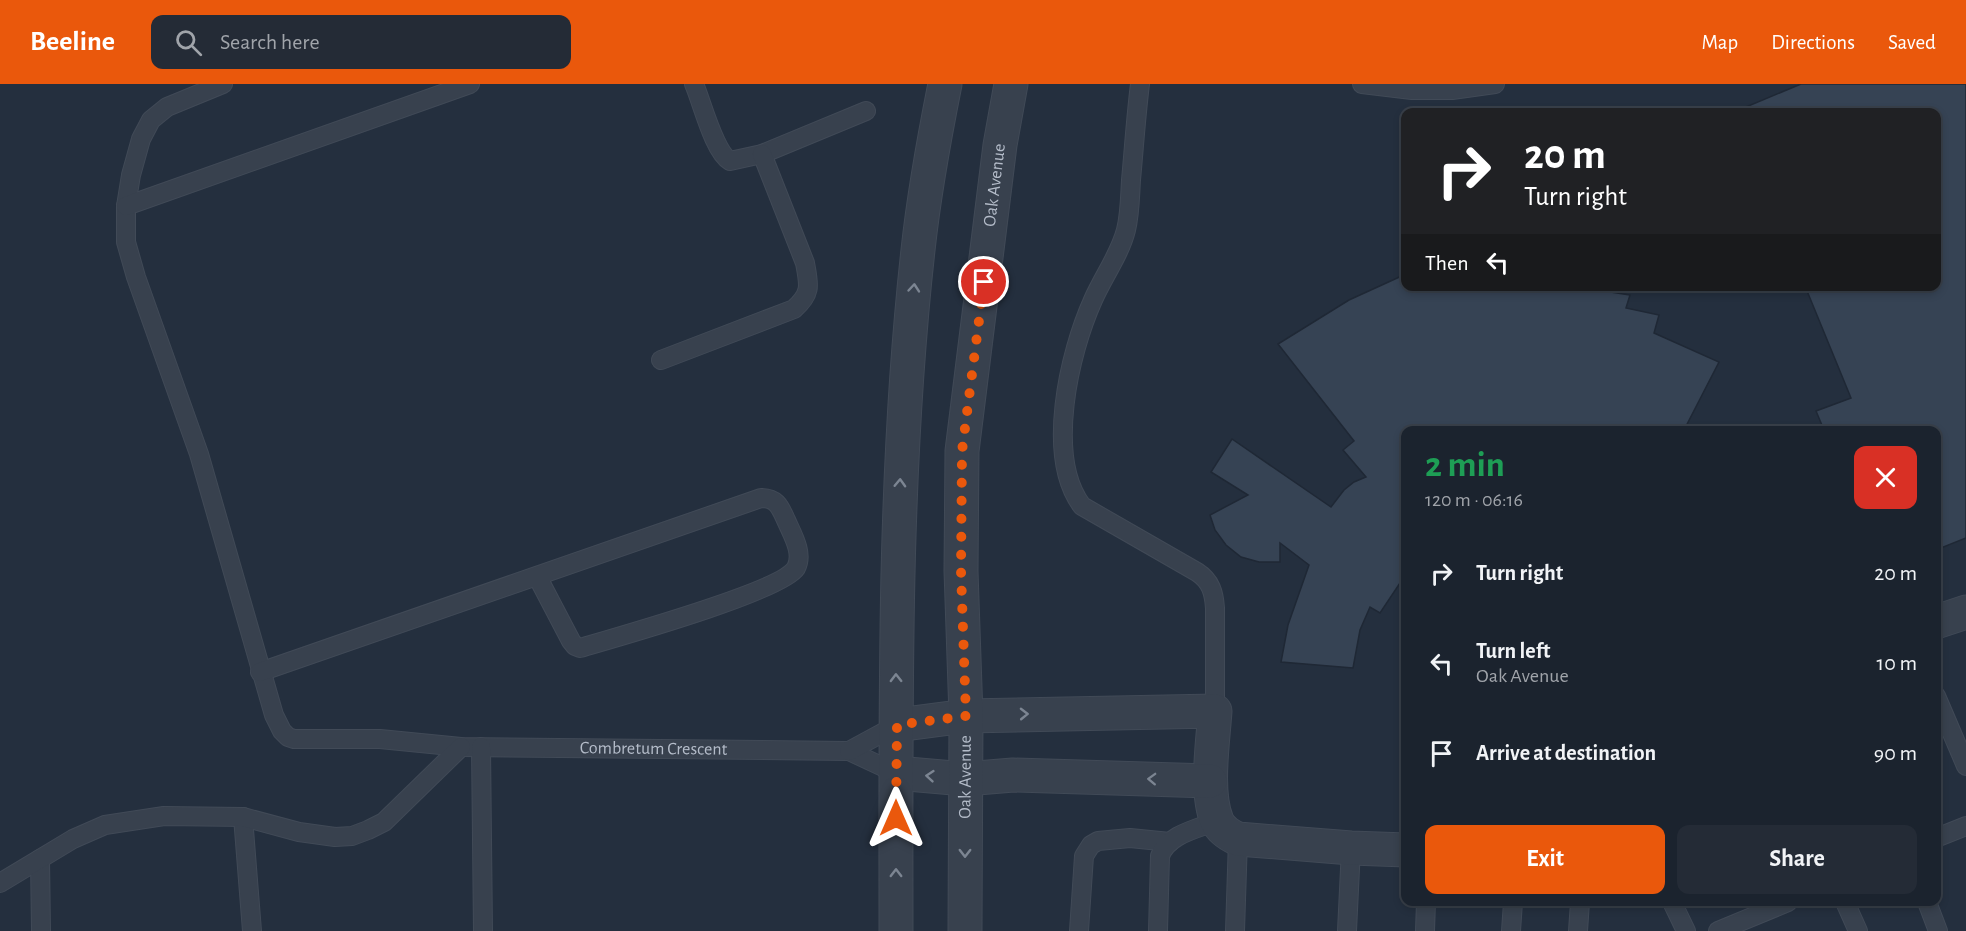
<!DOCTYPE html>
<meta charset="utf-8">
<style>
body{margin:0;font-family:"Alegreya Sans",sans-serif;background:#242b36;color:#f1f3f6;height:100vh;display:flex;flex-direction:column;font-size:22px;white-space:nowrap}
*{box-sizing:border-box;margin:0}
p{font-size:20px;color:#a0a4aa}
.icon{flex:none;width:33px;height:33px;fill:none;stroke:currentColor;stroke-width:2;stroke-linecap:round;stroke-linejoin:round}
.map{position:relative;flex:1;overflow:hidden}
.panel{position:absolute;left:1401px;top:342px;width:540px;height:480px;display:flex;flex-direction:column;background:#1b232e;border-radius:12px;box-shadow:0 3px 9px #0003,0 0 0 2px #39404a}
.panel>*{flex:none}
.top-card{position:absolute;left:1401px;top:24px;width:540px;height:183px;border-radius:12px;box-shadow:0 3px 9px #0003,0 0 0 2px #39404a;background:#202124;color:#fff;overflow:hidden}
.pin{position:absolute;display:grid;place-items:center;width:51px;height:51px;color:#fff;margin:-26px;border:3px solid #fff;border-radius:50%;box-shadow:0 2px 6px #0007}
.me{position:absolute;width:66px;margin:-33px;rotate:0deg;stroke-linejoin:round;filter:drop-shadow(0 0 4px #0008)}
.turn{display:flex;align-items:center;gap:21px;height:126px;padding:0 24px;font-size:27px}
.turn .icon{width:78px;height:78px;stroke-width:2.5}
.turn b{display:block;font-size:42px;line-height:51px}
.then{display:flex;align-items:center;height:57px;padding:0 24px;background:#0003;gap:12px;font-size:22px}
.round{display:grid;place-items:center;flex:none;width:63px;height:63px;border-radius:12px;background:#242b36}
.headline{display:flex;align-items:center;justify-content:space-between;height:102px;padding:0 24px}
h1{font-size:36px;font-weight:600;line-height:45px;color:#1e9e55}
.button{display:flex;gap:12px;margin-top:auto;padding:12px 24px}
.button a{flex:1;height:69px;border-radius:12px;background:#ea580c;color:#fff;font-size:24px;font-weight:600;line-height:69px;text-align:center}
.button a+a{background:#242b36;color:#f1f3f6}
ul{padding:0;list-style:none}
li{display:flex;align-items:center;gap:18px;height:90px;padding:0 24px}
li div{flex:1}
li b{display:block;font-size:22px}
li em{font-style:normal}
header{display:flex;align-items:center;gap:36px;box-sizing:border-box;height:84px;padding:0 30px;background:#ea580c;color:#fff}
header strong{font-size:28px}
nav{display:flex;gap:33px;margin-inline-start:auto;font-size:21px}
.search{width:420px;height:54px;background:#242b36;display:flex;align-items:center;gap:15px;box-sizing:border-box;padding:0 21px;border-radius:12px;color:#a0a4aa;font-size:22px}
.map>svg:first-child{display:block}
.building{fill:#364354;stroke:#1f2835;stroke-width:1.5}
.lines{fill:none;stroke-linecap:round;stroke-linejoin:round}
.service-casing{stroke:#414a57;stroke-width:20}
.minor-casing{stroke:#414a57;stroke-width:35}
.tertiary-casing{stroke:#414a57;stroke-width:35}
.service{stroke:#38414e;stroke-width:18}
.minor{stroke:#38414e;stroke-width:33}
.tertiary{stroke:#38414e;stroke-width:33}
.oneway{stroke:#7c8592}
.route{stroke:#ea580c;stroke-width:10;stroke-dasharray:0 18}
.labels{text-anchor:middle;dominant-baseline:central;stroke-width:6;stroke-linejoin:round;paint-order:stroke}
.street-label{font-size:18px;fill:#b4bcc9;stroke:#1d2633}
</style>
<header>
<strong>Beeline</strong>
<div class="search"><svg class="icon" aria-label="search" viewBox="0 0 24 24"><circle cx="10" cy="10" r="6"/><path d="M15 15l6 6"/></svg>Search here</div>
<nav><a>Map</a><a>Directions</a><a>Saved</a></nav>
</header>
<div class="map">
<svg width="1966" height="847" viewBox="0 0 1966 847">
<rect width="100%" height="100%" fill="#242f3e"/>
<g class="building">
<path d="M1801 0H1966V454L1936 466V346H1824L1816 327 1851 314 1805 202H1936V28H1734Z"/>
<path d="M1406 190V202H1544V206L1604 207 1630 211 1626 224 1659 231 1654 249 1719 278 1684 346H1406V490L1380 529 1370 523 1360 546 1353 584 1281 578 1288 541 1309 481 1280 459V478H1259L1241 473 1226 461 1215 446 1210 431 1248 411 1211 388 1232 355 1331 423 1344 406 1354 398 1366 393 1343 366 1354 357 1278 260 1349 216Z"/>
</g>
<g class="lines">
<g class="service-casing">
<g id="service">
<path id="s1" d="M223 0 167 23 151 36 141 55 131 91 126 122V158L136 193 199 370 274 631 282 647 288 653 294 655H380L461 663 849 667 896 689"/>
<path d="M694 0C702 18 714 68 730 77L762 70 866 27"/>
<path d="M1140 0C1136 32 1134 64 1131 96 1130 112 1130 130 1126 146 1120 170 1103 193 1093 216 1069 269 1045 373 1082 422L1197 488C1211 497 1214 509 1215 524V627"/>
<path d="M1362 0 1412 6H1452L1495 0"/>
<path d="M126 122 470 0"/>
<path d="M661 276 794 225C812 209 809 201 805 179L762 70"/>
<path d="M260 588 761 414C777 414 780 423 786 436 792 450 804 469 796 484 782 507 614 554 580 564L575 562 571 557 537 492"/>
<path d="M1936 612 1966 682"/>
<path d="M481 663 483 847"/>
<path d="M849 667 897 641"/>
<path d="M243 733 252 847"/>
<path d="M1936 754 1966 742"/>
<path d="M40 775 41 847"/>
<path d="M0 799 73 755 105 741 164 732 243 733 299 748 335 753 352 752 368 746 384 738 461 663"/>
<path d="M1672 818 1686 847"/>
<path d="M1845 818 1858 847"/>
<path d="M1927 818 1938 847"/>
<path d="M1079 847 1084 772 1091 761 1098 757 1130 754 1170 758"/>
<path d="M1158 847 1160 772C1168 750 1197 745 1217 737"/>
<path d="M1235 847 1238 755"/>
<path d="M1347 847 1351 764"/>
<path d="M1425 847 1426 818"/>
<path d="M1511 847 1513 818"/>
<path d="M1578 847 1580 818"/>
<path d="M1718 847 1788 818"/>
</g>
</g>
<g class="minor-casing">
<g id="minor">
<path d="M1936 538 1966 528"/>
<path d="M897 641 966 632 1215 627C1213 658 1205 708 1217 737 1221 746 1229 751 1238 755L1351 764 1406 766"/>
<path d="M896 689 965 695 1013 691 1210 697"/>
</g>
</g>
<g class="tertiary-casing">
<g id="tertiary">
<path d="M896 847C896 620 893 392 918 166 924 110 934 55 945 0"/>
<path id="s2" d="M965 847 966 632 961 487 962 367 1000 61 1011 0"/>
</g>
</g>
<use href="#service" class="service"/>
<use href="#minor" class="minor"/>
<use href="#tertiary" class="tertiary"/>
</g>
<defs><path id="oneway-chevron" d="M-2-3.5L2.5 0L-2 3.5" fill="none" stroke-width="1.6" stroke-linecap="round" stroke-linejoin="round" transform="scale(1.5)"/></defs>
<g class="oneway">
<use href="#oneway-chevron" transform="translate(914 204) rotate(-85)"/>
<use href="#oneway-chevron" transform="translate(900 399) rotate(-88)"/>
<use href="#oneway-chevron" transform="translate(896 594) rotate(-91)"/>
<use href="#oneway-chevron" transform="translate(1024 630) rotate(-1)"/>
<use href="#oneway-chevron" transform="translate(930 692) rotate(-175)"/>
<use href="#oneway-chevron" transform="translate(1152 695) rotate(-178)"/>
<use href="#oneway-chevron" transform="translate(965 769) rotate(90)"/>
<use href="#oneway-chevron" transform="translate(896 789) rotate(-90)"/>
</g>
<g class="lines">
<path class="route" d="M896 734 897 641 966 632 961 487 962 367 984 198"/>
</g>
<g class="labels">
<g class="street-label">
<text stroke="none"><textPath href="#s2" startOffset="748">Oak Avenue</textPath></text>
<text stroke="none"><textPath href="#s1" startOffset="1096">Combretum Crescent</textPath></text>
<text stroke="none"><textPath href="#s2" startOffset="154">Oak Avenue</textPath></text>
</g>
</g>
</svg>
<div class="pin" style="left:984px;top:198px;background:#d93025"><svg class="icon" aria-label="arrive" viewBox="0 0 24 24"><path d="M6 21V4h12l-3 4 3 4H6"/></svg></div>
<svg class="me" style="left:896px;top:734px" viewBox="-20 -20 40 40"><path d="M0-17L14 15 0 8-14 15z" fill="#ea580c" stroke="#fff" stroke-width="4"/></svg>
<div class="top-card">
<div class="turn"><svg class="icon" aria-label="right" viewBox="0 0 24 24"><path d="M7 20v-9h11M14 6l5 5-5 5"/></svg><div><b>20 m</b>Turn right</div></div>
<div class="then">Then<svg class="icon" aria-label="left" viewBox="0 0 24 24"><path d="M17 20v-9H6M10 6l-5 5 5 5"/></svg></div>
</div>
<section class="panel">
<div class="headline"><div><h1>2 min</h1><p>120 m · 06:16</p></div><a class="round" style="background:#d93025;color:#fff"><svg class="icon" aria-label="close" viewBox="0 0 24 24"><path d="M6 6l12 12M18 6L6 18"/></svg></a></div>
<ul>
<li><svg class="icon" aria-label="right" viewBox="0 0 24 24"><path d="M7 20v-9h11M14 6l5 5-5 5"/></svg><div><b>Turn right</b></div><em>20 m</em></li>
<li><svg class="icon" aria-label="left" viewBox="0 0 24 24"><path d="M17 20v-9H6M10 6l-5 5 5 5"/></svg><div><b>Turn left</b><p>Oak Avenue</p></div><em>10 m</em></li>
<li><svg class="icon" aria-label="arrive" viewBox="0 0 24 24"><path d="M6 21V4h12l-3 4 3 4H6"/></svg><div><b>Arrive at destination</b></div><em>90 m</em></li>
</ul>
<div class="button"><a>Exit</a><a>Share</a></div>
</section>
</div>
